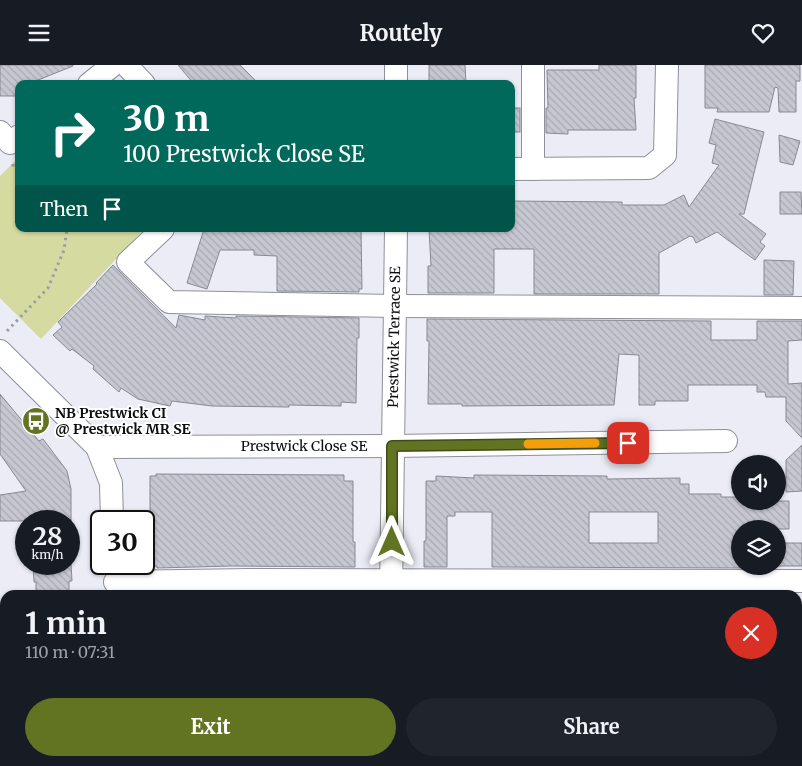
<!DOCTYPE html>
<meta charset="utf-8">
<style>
body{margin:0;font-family:Merriweather,serif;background:#20242c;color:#f1f3f6;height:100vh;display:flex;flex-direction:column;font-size:19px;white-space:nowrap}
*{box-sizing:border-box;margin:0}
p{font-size:16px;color:#9ea1a6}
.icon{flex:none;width:28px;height:28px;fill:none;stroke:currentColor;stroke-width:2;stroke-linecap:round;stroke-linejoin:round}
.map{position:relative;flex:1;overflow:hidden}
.drawer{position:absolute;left:0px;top:525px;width:802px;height:176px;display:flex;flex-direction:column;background:#171b24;border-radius:15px 15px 0 0;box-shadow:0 1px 4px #0004}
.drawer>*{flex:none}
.guide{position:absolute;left:15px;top:15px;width:500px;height:152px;border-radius:10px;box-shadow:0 1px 4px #0004;background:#00695c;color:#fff;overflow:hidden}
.controls{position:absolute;left:731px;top:390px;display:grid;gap:10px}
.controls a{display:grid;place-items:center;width:55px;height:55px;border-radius:50%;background:#171b24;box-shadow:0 1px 4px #0004;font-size:25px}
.speed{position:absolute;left:15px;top:445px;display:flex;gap:10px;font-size:25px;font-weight:700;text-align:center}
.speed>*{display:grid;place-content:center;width:65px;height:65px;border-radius:50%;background:#171b24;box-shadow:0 1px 4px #0004;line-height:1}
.speed small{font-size:12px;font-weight:400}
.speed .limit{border:2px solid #111;border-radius:8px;background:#fff;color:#111}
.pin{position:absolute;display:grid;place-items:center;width:42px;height:42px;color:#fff;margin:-21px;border-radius:10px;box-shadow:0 2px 8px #0006}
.me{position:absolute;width:55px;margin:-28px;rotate:0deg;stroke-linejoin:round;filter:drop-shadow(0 0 4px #0008)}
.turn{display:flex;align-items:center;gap:18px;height:105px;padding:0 25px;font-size:22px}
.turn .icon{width:65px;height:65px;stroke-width:2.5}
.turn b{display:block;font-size:35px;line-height:42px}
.then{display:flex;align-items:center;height:48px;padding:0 25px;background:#0003;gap:10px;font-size:19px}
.round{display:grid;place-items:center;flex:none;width:52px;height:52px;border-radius:26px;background:#20242c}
.headline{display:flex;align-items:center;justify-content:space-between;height:85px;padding:0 25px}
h1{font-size:30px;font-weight:700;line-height:38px}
.action{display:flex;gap:10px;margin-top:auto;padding:10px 25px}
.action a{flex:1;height:58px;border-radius:30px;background:#627422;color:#fff;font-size:20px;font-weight:700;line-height:58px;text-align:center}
.action a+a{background:#20242c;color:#f1f3f6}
header{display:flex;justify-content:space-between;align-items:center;height:65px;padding:0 25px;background:#171b24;font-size:22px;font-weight:700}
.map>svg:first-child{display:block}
.park{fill:#d5daa1}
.building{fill:url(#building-back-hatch);stroke:#888992;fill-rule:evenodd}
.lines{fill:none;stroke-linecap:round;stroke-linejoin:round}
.minor-casing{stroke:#8f9099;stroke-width:24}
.path{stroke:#9c9da5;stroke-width:3;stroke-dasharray:2.5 4;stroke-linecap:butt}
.minor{stroke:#fff;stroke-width:22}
.route-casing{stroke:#404b16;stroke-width:12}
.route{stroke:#627422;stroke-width:9}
.slow{stroke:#f59e0b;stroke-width:9}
.labels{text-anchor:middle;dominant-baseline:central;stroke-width:4;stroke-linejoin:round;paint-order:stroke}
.street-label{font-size:14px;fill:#0c0d10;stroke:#fff}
.poi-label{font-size:14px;font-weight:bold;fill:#0c0d10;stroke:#fff;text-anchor:start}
</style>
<header><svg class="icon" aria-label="menu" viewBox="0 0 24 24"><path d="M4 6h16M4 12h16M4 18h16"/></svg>Routely<svg class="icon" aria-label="heart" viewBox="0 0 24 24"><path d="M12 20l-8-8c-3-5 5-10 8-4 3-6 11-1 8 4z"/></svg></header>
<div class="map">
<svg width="802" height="701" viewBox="0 0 802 701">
<defs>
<pattern id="building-back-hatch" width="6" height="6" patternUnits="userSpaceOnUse" patternTransform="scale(1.25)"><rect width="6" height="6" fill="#c6c7d1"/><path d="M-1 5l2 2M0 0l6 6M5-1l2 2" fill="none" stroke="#a9aab2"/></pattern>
</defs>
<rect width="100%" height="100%" fill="#ebecf6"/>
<path class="park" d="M19 92V164H144L41 274 0 233V111Z"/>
<g class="building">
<path d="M0 0H73V1L28 19H19V31H0Z"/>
<path d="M178 0H240L259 19H194Z"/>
<path d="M429 0H465L466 19H429Z"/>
<path d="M599 0H636V33H634L636 65H568V69L546 68V43H548L547 5H599Z"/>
<path d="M705 0H800V16H796V47H779L778 23 775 22 769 47H717L718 43H705Z"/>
<rect x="511" y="43" width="9" height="24"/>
<path d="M715 54 764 67 744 149H739L766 169 760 177 765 181 755 195 717 167 696 178 693 172 690 171 659 188V229H534V184H494V228H428V201H431L429 164H511V136L622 137V140H664L684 130 689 142 719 100 712 98 716 80 709 78Z"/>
<path d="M779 70 800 76 793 100 780 97Z"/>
<path d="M780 127H801L802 149H780Z"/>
<path d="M204 164H361L362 224H359V227L277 226V191L254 190V185H220L207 224 187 218Z"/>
<path d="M764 195 794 196 793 230H764Z"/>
<path d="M113 200 176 263 179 250 205 255V251L236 253V251L359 253V273H357L356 338 341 337V341L289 340V342L212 341 172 336 170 341 138 334 121 323 119 327 93 304 94 301 72 284 70 286 53 270 62 262 58 257 97 219 96 218Z"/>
<path d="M427 254 711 256V275H757V256H802V275L788 276V319L802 318V373L786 356V332H766L765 327H757V320H688V336H655V340H639V290L619 289 614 340 462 341V339H428L429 276H427Z"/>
<path d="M0 329 39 376 43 374 67 406 71 424V456H0V430L26 426 0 389Z"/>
<path d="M802 380V426L786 427V395Z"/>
<path d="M156 409 344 410V416H353V477H355V502L231 501 157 503V501H150V411H156Z"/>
<path d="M474 410 607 411V414L680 413V419H689V429H721V432H740V436H789V464H740V503L492 502V447H455V451H447V502H424V476H426V416H436V411L474 413ZM589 447H658V478H589Z"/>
<rect x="778" y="478" width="24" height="23"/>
<path d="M33 499H71L72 516H69V530H36V517H34Z"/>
<rect x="492" y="529" width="149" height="1"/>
</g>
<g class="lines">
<g class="minor-casing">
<g id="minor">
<path d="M126 0 144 19"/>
<path d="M396 0V19"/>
<path d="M533 0V104"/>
<path d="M89 19 113 0"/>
<path d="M0 67 10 78 19 71"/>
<path d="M511 104 649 103 665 90 667 0"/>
<path d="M163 164 128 197 169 237 395 241 802 243"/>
<path d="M0 286 97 382 111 418 112 456"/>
<path d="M97 382 392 381 726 376"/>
<path d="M115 517 250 515 802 516"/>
<path d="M391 529 396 164"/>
<path d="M251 696V701"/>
<path d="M112 701V696"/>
<path d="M390 701V696"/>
</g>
</g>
<g class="path">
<path d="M13 99V102L19 104"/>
<path d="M7 266 48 223 64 185 67 164"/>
</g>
<use href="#minor" class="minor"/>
</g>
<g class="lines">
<g class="route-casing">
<path id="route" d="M392 477V381L628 378"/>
</g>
<use href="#route" class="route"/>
<path class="slow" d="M528 379 595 378"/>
</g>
<defs>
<g id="bus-disc" transform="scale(1.4375)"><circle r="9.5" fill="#627422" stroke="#fff"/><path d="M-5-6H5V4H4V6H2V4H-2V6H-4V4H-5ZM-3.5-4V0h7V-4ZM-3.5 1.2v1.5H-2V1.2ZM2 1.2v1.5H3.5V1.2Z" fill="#fff"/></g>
</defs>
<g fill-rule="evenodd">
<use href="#bus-disc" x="36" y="356"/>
</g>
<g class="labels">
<g class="street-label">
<text transform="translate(394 272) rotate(-89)">Prestwick Terrace SE</text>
<text x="304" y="381">Prestwick Close SE</text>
</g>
<g class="poi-label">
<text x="55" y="348">NB Prestwick CI<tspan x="55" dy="16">@ Prestwick MR SE</tspan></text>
</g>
</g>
</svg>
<div class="controls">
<a><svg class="icon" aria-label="sound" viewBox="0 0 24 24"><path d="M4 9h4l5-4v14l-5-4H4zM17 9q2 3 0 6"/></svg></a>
<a><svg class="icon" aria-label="layers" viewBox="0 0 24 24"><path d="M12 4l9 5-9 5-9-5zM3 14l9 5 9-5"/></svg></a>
</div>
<div class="speed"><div>28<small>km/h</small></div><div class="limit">30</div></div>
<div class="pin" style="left:628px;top:378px;background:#d93025"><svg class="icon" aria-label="arrive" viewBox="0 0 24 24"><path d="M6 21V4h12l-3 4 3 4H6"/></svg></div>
<svg class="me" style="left:392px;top:477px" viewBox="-20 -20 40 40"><path d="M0-17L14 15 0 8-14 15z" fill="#627422" stroke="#fff" stroke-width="4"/></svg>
<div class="guide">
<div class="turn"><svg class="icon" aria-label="right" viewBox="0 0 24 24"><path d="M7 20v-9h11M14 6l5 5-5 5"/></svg><div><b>30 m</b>100 Prestwick Close SE</div></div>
<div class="then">Then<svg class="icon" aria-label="arrive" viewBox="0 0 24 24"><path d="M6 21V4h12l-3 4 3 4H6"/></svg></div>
</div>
<section class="drawer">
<div class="headline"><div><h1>1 min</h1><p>110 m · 07:31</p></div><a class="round" style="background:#d93025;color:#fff"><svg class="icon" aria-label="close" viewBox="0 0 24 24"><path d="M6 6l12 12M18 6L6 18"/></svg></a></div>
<div class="action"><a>Exit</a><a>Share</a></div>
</section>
</div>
